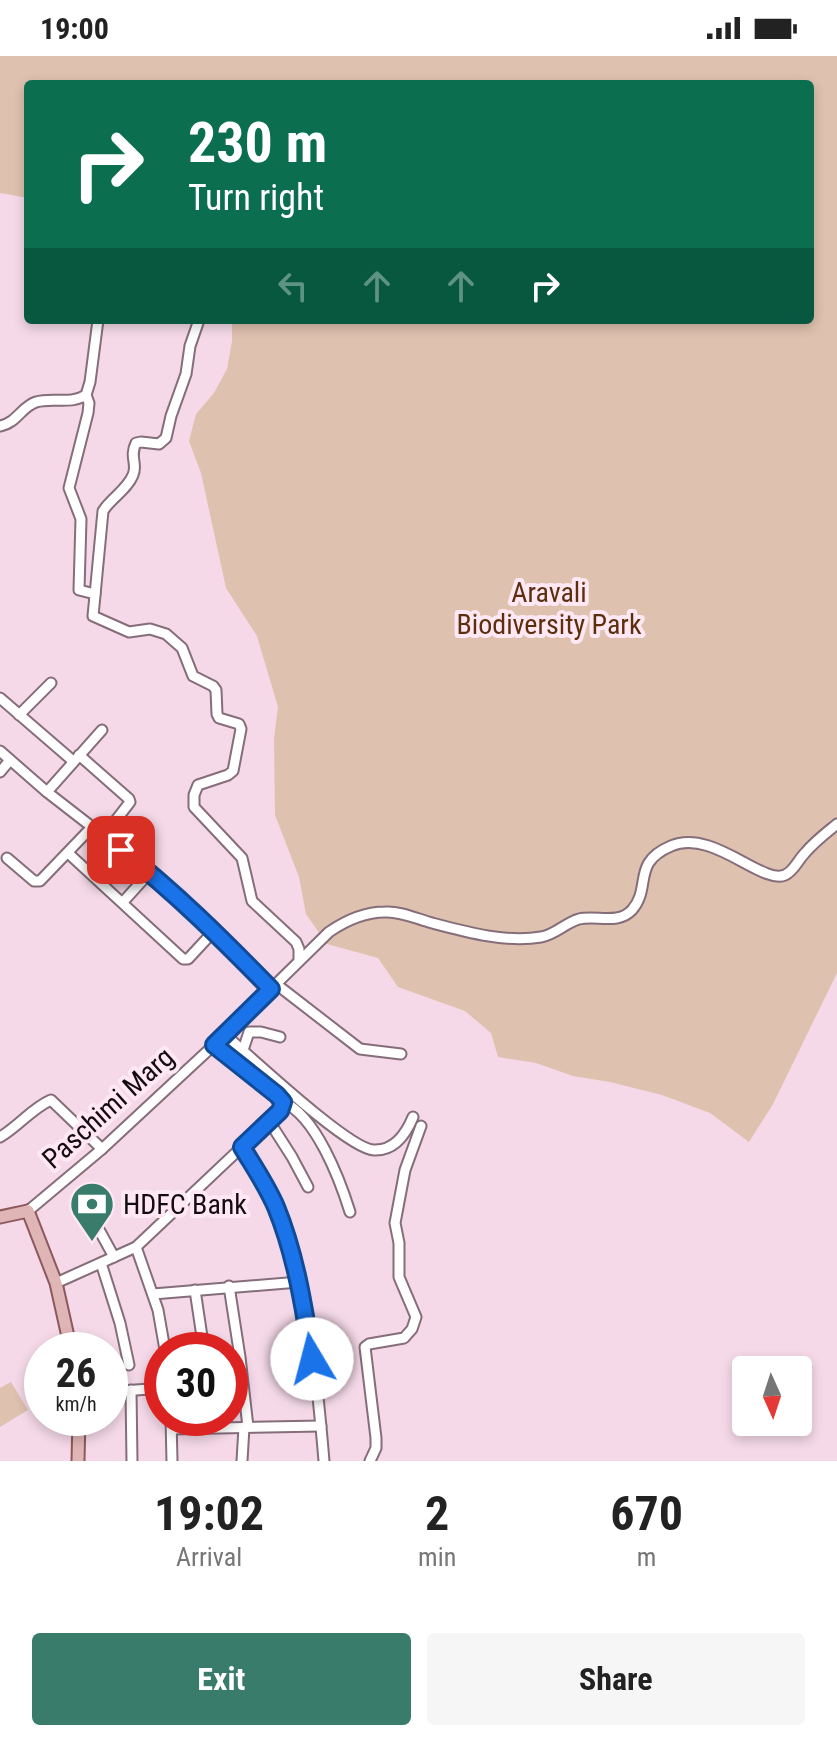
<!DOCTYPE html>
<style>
body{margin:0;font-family:"Roboto Condensed",sans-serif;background:#f6f6f6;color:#222;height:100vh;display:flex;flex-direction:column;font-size:30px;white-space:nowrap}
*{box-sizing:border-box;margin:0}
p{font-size:26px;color:#767676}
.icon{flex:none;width:44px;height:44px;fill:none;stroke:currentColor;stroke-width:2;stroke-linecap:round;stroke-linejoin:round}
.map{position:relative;height:1405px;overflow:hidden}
.drawer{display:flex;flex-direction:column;background:#fff;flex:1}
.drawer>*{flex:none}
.banner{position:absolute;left:24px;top:24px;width:790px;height:244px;border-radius:8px;box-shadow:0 4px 12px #0003;background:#0b6e4f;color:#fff;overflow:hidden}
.needle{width:52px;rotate:177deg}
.tools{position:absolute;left:732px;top:1300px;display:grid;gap:16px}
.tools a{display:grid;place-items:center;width:80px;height:80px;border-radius:8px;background:#fff;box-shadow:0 4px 12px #0003;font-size:40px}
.speed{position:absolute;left:24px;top:1276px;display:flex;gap:16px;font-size:40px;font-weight:700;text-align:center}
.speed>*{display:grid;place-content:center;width:104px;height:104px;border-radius:50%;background:#fff;box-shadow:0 4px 12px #0003;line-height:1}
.speed small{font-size:20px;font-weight:400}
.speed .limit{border:12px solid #d22;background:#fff;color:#111}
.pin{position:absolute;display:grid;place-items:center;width:68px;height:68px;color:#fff;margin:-34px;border-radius:16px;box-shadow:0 4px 12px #0006}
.me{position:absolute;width:88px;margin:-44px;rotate:352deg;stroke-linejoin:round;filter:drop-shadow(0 0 6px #0008)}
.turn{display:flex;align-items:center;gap:28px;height:168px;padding:0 32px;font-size:36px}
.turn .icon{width:104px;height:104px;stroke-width:2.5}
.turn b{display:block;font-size:56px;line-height:68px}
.lanes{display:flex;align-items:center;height:76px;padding:0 32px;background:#0003;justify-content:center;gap:40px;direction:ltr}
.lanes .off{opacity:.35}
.eta{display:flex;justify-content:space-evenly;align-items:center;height:136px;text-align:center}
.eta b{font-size:48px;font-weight:700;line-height:56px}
.primary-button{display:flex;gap:16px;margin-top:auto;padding:16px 32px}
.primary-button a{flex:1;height:92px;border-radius:8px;background:#3a7c6c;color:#fff;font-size:32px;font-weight:700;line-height:92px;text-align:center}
.primary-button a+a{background:#f6f6f6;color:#222}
.status{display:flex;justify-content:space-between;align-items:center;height:56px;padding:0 40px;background:#fff;direction:ltr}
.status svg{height:22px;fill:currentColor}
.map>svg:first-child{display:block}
.green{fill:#dfc1af}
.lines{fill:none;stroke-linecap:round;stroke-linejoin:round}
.minor-casing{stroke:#856d7a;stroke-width:13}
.major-casing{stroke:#8c595c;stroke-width:15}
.minor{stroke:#fff;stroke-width:9}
.major{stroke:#e0b5b5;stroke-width:11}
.route-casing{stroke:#114b97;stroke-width:20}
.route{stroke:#1a73e8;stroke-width:14}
.labels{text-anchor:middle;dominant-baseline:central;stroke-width:8;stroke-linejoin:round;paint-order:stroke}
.park-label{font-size:28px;fill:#5c2e0c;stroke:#ffe8f4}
.street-label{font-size:28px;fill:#150c11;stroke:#ffe8f4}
.poi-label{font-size:28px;fill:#150c11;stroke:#ffe8f4;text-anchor:start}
</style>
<div class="status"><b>19:00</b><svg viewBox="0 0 49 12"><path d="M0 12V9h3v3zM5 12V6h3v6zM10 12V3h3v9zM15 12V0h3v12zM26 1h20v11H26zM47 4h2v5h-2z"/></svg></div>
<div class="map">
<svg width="837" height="1405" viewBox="0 0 837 1405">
<rect width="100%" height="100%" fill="#f5d9e8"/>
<g class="green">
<path d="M0 0H837V917L773 1048 749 1086 710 1057 662 1039 610 1026 573 1020 536 1007 498 1001 491 977 465 955 398 931 378 902 327 888 306 858 299 821 275 759 274 682 278 651 257 580 226 532 201 417 189 385 196 358 214 337 227 313 232 285V264H810V28H28V142L0 137Z"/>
<path d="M11 1326 28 1354 0 1371V1332Z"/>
</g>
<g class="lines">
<g class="minor-casing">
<g id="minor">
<path d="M199 264 190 290 186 318 171 360 166 382 159 388 141 386 136 387C129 401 138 408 133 419 127 434 111 442 103 455L93 560 129 576 150 573 166 578 182 592 193 620 213 630 216 634 217 658 219 662 239 668 241 673 233 715 228 719 198 729 194 739V751L242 802 252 845 296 886 299 893V905"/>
<path d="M86 339 89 347 88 357 69 432 81 463 79 534 95 538"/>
<path d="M0 370C17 367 21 351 36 346 53 341 70 349 86 339L90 326 98 264"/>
<path d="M0 642 73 705"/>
<path d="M19 659 51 627"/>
<path d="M0 695 47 736 150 816 214 875 271 933"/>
<path d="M79 699 129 743 130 746 103 781"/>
<path d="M0 716 10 704"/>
<path d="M47 736 102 674"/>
<path d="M68 797 183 903H188L214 875"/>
<path d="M7 802 34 825H40L91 772"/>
<path d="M123 846 150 816"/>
<path d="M276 928 360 993 401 998"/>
<path d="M224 978C249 999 349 1094 374 1094 395 1095 406 1078 413 1061"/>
<path d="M243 994 249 976H261L280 981"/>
<path d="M283 1046C316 1060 340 1124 350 1156"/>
<path d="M269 1065 292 1101 308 1131"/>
<path d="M0 1081C18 1071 32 1052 51 1044L102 1093"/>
<path d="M242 1091C254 1111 267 1130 276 1151 308 1229 317 1321 324 1405"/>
<path d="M28 1155 102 1093 214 989 329 876C345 865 365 856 385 856 401 855 417 863 432 867 466 876 506 887 541 881 555 879 565 867 579 863 597 859 618 869 632 854 652 831 631 807 671 790 712 772 762 829 785 819 794 815 798 804 805 797 814 786 826 777 837 768"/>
<path d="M97 1170 114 1201"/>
<path d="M136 1191 158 1254 165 1294"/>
<path d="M101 1207 120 1267 129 1309"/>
<path d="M56 1227 136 1191 280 1055 283 1046 281 1042 214 989"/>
<path d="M229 1230 240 1301 248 1371"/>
<path d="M195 1234 204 1294"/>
<path d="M153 1238 299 1226"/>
<path d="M131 1334 132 1405"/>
<path d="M110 1336 162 1332"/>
<path d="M171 1362 172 1405"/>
<path d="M172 1373 321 1370"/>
<path d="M242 1405 244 1371"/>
<path d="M370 1405 376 1392V1382L365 1291 369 1288 404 1282 412 1273 416 1261 399 1221V1187L395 1167 405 1114 421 1070"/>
</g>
</g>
<g class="major-casing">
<g id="major">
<path d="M28 1155 56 1227 71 1294"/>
<path d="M0 1161 28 1155"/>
<path d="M78 1405 79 1362"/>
</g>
</g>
<use href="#minor" class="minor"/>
<use href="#major" class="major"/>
</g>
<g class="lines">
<g class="route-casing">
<path id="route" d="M121 794C175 836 223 884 271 933L214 989 277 1039 283 1046 280 1055 242 1091C254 1111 267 1130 276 1151 296 1200 304 1252 312 1303"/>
</g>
<use href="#route" class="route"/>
</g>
<defs>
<g id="bank-pin" transform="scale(2.3)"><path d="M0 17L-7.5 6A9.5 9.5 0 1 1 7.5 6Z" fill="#3a7c6c" stroke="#ffe8f4"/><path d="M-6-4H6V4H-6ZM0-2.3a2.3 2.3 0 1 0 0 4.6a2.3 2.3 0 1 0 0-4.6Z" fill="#fff"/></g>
</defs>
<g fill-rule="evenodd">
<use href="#bank-pin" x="92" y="1148"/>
</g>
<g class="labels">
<g class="park-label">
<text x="549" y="536">Aravali<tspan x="549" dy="32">Biodiversity Park</tspan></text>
</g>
<g class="street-label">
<text transform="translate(108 1052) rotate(-42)">Paschimi Marg</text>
</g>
<g class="poi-label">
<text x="123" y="1148">HDFC Bank</text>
</g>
</g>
</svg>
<div class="tools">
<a><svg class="needle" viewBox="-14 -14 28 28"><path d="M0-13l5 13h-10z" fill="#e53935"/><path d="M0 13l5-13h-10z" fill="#767676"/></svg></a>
</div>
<div class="speed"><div>26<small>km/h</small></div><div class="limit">30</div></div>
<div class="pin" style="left:121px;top:794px;background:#d93025"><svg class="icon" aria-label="arrive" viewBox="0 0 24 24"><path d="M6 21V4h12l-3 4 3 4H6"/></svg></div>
<svg class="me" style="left:312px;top:1303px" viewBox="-20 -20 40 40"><circle r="19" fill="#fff"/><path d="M0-13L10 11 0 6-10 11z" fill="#1a73e8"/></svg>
<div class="banner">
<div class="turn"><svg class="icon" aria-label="right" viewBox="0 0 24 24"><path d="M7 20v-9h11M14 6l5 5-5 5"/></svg><div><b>230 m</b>Turn right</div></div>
<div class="lanes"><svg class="icon off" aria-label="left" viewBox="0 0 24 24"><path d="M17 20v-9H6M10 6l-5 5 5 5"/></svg><svg class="icon off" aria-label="ahead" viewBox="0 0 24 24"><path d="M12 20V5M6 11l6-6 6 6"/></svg><svg class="icon off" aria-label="ahead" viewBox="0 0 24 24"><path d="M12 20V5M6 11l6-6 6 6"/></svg><svg class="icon" aria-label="right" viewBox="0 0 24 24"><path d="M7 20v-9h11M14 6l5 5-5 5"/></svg></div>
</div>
</div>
<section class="drawer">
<div class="eta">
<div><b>19:02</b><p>Arrival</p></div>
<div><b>2</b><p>min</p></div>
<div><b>670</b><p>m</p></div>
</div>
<div class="primary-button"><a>Exit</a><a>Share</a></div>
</section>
